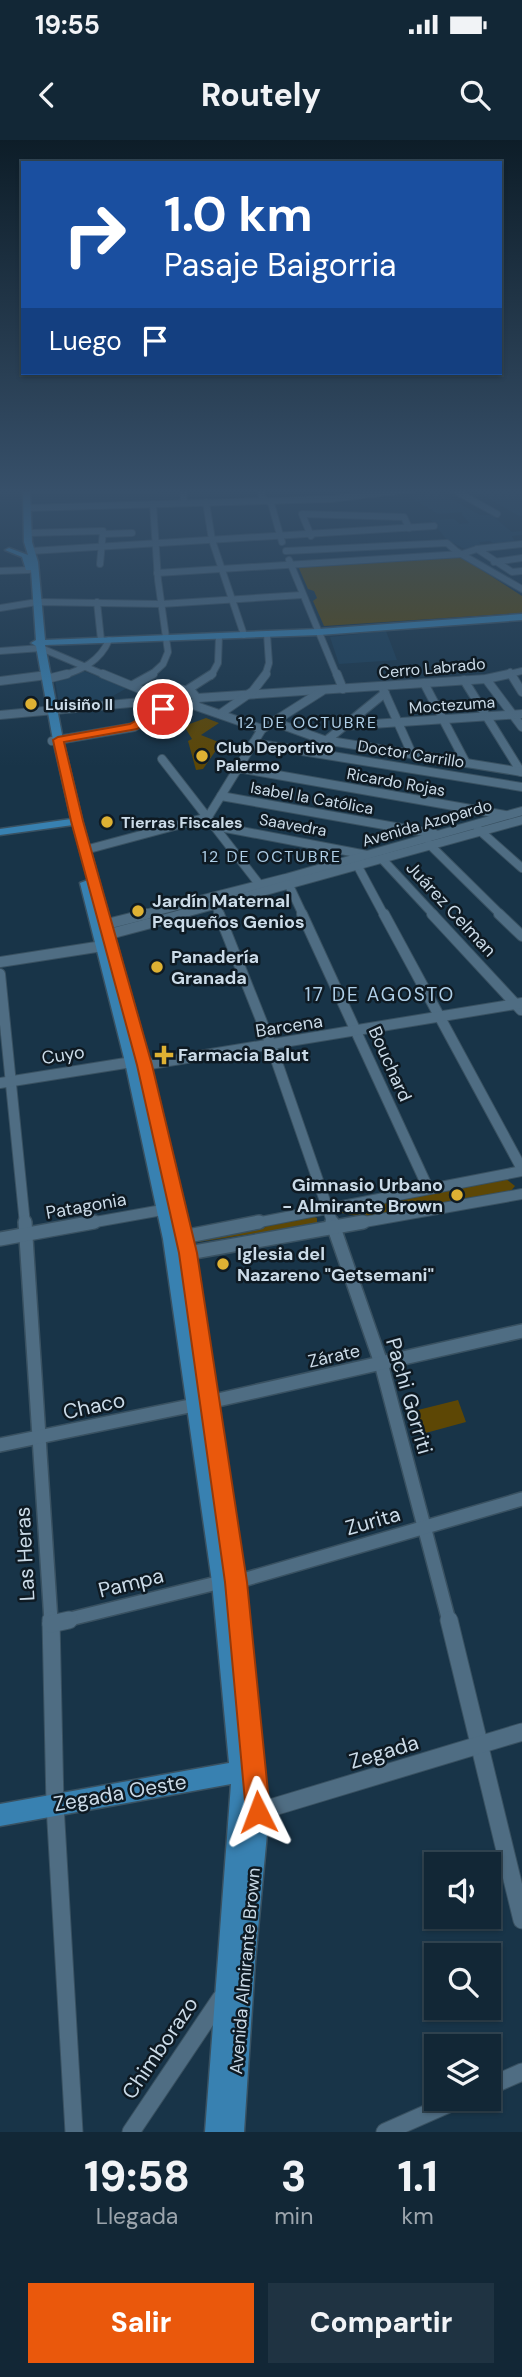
<!DOCTYPE html>
<html lang="es">
<meta charset="utf-8">
<style>
body{margin:0;font-family:"DM Sans",sans-serif;background:#1f3342;color:#f1f3f6;height:100vh;display:flex;flex-direction:column;font-size:26px;white-space:nowrap}
*{box-sizing:border-box;margin:0}
p{font-size:23px;color:#9ca5ad}
.icon{flex:none;width:38px;height:38px;fill:none;stroke:currentColor;stroke-width:2;stroke-linecap:round;stroke-linejoin:round}
.map{position:relative;height:1992px;overflow:hidden}
.drawer{display:flex;flex-direction:column;background:#122736;flex:1}
.drawer>*{flex:none}
.banner{position:absolute;left:21px;top:21px;width:481px;height:214px;border-radius:0px;box-shadow:0 2px 5px #0004,0 0 0 2px #314451;background:#1a4fa0;color:#fff;overflow:hidden}
.buttons{position:absolute;left:424px;top:1712px;display:grid;gap:14px}
.buttons a{display:grid;place-items:center;width:77px;height:77px;border-radius:0px;background:#122736;box-shadow:0 2px 5px #0004,0 0 0 2px #314451;font-size:35px}
.pin{position:absolute;display:grid;place-items:center;width:60px;height:60px;color:#fff;margin:-30px;border:4px solid #fff;border-radius:50%;box-shadow:0 2px 7px #0007}
.me{position:absolute;width:77px;margin:-38px;rotate:357deg;stroke-linejoin:round;filter:drop-shadow(0 0 5px #0008)}
.turn{display:flex;align-items:center;gap:24px;height:147px;padding:0 28px;font-size:32px}
.turn .icon{width:91px;height:91px;stroke-width:2.5}
.turn b{display:block;font-size:49px;line-height:60px}
.then{display:flex;align-items:center;height:66px;padding:0 28px;background:#0003;gap:14px;font-size:26px}
.eta{display:flex;justify-content:space-evenly;align-items:center;height:119px;text-align:center}
.eta b{font-size:42px;font-weight:800;line-height:49px}
.primary-button{display:flex;gap:14px;margin-top:auto;padding:14px 28px}
.primary-button a{flex:1;height:80px;border-radius:0px;background:#ea580c;color:#fff;font-size:28px;font-weight:800;line-height:80px;text-align:center}
.primary-button a+a{background:#1f3342;color:#f1f3f6}
.status{display:flex;justify-content:space-between;align-items:center;height:49px;padding:0 35px;background:#122736;direction:ltr}
.status svg{height:19px;fill:currentColor}
header{display:flex;justify-content:space-between;align-items:center;height:91px;padding:0 28px;background:#122736;font-size:32px;font-weight:800}
.map>svg:first-child{display:block}
.built{fill:#1b3e57}
.green{fill:#5d4705}
.lines{fill:none;stroke-linecap:round;stroke-linejoin:round}
.minor-far4-casing{stroke:#395161;stroke-width:8}
.minor-far3-casing{stroke:#395161;stroke-width:10}
.minor-far2-casing{stroke:#395161;stroke-width:12}
.minor-far1-casing{stroke:#395161;stroke-width:16}
.minor-casing{stroke:#395161;stroke-width:19}
.major-casing{stroke:#395161;stroke-width:3}
.minor-far4{stroke:#4f6d83;stroke-width:6}
.minor-far3{stroke:#4f6d83;stroke-width:8}
.minor-far2{stroke:#4f6d83;stroke-width:10}
.minor-far1{stroke:#4f6d83;stroke-width:13}
.minor{stroke:#4f6d83;stroke-width:17}
.major{fill:#3881b1;fill-rule:evenodd}
.route{fill:#ea580c;stroke:#983908;stroke-width:2}
.poi-dot{fill:#deb133;stroke:#0e1a23;stroke-width:2.5}
.labels{text-anchor:middle;dominant-baseline:central;stroke-width:5;stroke-linejoin:round;paint-order:stroke}
.far-street-label{font-size:16px;fill:#cbdbe8;stroke:#0e1a23}
.far-poi-label{font-size:16px;font-weight:bold;fill:#cbdbe8;stroke:#0e1a23;text-anchor:start}
.far-neighbourhood-label{font-size:16px;letter-spacing:2px;fill:#afcfe8;stroke:#0e1a23}
.poi-label{font-size:18px;font-weight:bold;fill:#cbdbe8;stroke:#0e1a23;text-anchor:start}
.street-label{font-size:18px;fill:#cbdbe8;stroke:#0e1a23}
.neighbourhood-label{font-size:19px;letter-spacing:2px;fill:#afcfe8;stroke:#0e1a23}
.near-street-label{font-size:21px;fill:#cbdbe8;stroke:#0e1a23}
</style>
<div class="status"><b>19:55</b><svg viewBox="0 0 49 12"><path d="M0 12V9h3v3zM5 12V6h3v6zM10 12V3h3v9zM15 12V0h3v12zM26 1h20v11H26zM47 4h2v5h-2z"/></svg></div>
<header><svg class="icon" aria-label="back" viewBox="0 0 24 24"><path d="M15 5l-7 7 7 7"/></svg>Routely<svg class="icon" aria-label="search" viewBox="0 0 24 24"><circle cx="10" cy="10" r="6"/><path d="M15 15l6 6"/></svg></header>
<div class="map">
<svg width="522" height="1992" viewBox="0 0 522 1992">
<rect width="100%" height="100%" fill="#183448"/>
<g class="built">
<path d="M421 349H433L480 375H492L512 392 522 391V395L512 396 515 402 496 405 490 401 479 402 482 407 465 409 447 400 431 380 454 379 460 384 469 383 462 375V372L438 374 408 356 428 354Z"/>
<path d="M472 349H522V376H519Z"/>
<path d="M386 491 397 520 339 524 330 497Z"/>
<path d="M83 531 127 547V548L104 561 59 563 55 541Z"/>
</g>
<g class="green">
<path d="M460 416 522 456V473L324 486 313 461 317 458 314 451 308 449 298 426Z"/>
<path d="M206 578 219 583 201 595 221 603 203 629 196 630 188 601 192 599 184 586Z"/>
<path d="M506 1039 515 1046 510 1052 363 1077 342 1073 344 1069Z"/>
<path d="M312 1076 317 1078V1084L192 1103 195 1098Z"/>
<path d="M458 1260 466 1282 422 1294 414 1271Z"/>
</g>
<g class="lines">
<g class="minor-far4-casing">
<g id="minor-far4">
<path d="M183 349 184 363"/>
<path d="M260 349 262 358 271 363 282 402"/>
<path d="M452 349 497 374"/>
<path d="M206 362 212 400 244 495"/>
<path d="M27 368 331 359 413 349"/>
<path d="M28 393 103 391 100 424"/>
<path d="M103 394 132 393"/>
<path d="M311 396 302 374 404 377 409 388"/>
<path d="M477 409 512 432 522 431"/>
<path d="M31 411 434 386"/>
<path d="M286 411 447 403 456 411 522 449"/>
<path d="M289 420 337 536"/>
<path d="M494 422 522 418"/>
<path d="M0 431 29 430"/>
<path d="M157 433 462 414 477 409 522 404"/>
<path d="M97 462 101 500"/>
<path d="M0 468 37 462 161 464 302 455"/>
<path d="M0 511 41 508 107 536"/>
<path d="M510 532 512 536"/>
<path d="M42 536 47 535"/>
<path d="M61 536C82 530 100 521 109 500"/>
<path d="M150 536 163 524 168 512 158 440 153 364"/>
<path d="M211 536 218 523 219 496"/>
<path d="M265 536 269 523 267 494"/>
<path d="M501 536 522 531"/>
</g>
</g>
<g class="minor-far3-casing">
<g id="minor-far3">
<path d="M103 534 154 555"/>
<path d="M337 534 343 549"/>
<path d="M511 534 522 552"/>
<path d="M47 539 67 534"/>
<path d="M486 539 522 587"/>
<path d="M464 540 521 632"/>
<path d="M0 541 47 535"/>
<path d="M424 543 466 623"/>
<path d="M133 545 153 534"/>
<path d="M176 548 192 552 197 558 195 563 174 570 153 564 154 555Z"/>
<path d="M383 549 412 614"/>
<path d="M187 550 212 534"/>
<path d="M197 558 486 539 509 534"/>
<path d="M193 565 262 589"/>
<path d="M220 574 253 551 266 534"/>
<path d="M0 575 152 561"/>
<path d="M274 582 324 600 522 632"/>
<path d="M342 586 522 574"/>
<path d="M52 601 134 587 163 569"/>
<path d="M253 603 522 647"/>
<path d="M322 604 385 553"/>
<path d="M162 619 259 744"/>
<path d="M238 628 505 675"/>
<path d="M221 656 435 694"/>
<path d="M215 686 367 715"/>
<path d="M478 689 522 728"/>
<path d="M429 704 501 775"/>
<path d="M85 710 208 677 262 589 322 551"/>
<path d="M383 720 434 775"/>
<path d="M355 721 384 775"/>
<path d="M287 741 303 775"/>
<path d="M212 757 220 775"/>
<path d="M141 775 286 738 522 671"/>
<path d="M178 775 522 680"/>
</g>
</g>
<g class="minor-far2-casing">
<g id="minor-far2">
<path d="M219 774 271 905 333 1084"/>
<path d="M302 774 428 1048"/>
<path d="M384 774 522 1029"/>
<path d="M432 774 521 870"/>
<path d="M499 774 522 796"/>
<path d="M99 786 147 774"/>
<path d="M102 796 185 774"/>
<path d="M0 822 109 805"/>
<path d="M0 834 25 1084"/>
<path d="M0 943 132 922 144 925 522 863"/>
<path d="M84 1084 168 1069"/>
<path d="M250 1084 522 1031"/>
<path d="M353 1084 522 1054"/>
</g>
</g>
<g class="minor-far1-casing">
<g id="minor-far1">
<path d="M25 1082 51 1481"/>
<path d="M332 1082 381 1223 449 1481"/>
<path d="M178 1098 259 1082"/>
<path d="M0 1099 94 1082"/>
<path d="M183 1114 363 1082"/>
<path d="M0 1305 209 1262 522 1191"/>
<path d="M62 1481 221 1442H236L522 1359"/>
</g>
</g>
<g class="minor-casing">
<g id="minor">
<path d="M51 1480 55 1665 74 1992"/>
<path d="M449 1480 522 1780"/>
<path d="M51 1484 69 1480"/>
<path d="M257 1672 522 1592"/>
<path d="M488 1947 522 1932"/>
<path d="M131 1992 221 1858"/>
<path d="M385 1992 462 1958"/>
</g>
</g>
<g class="major-casing">
<path id="major" d="M16 349H160L156 351H30L32 402 38 422 45 500 319 489 522 474V480L319 495 45 505 63 600 83 684 151 925 196 1113 245 1442 269 1672 255 1822 244 1992H205L231 1644 0 1686V1664L229 1623 212 1442 163 1099 125 922 80 743 88 740 73 685 0 695V689L71 679 53 600 36 506 31 503 36 500 31 430H26L22 417 5 410 9 408 28 415 24 402 23 351Z"/>
</g>
<use href="#minor-far4" class="minor-far4"/>
<use href="#minor-far3" class="minor-far3"/>
<use href="#minor-far2" class="minor-far2"/>
<use href="#minor-far1" class="minor-far1"/>
<use href="#minor" class="minor"/>
<use href="#major" class="major"/>
</g>
<linearGradient id="sky" x2="0" y2="1"><stop stop-color="#0d1d28"/><stop offset="0.56" stop-color="#37506a"/><stop offset="1" stop-color="#37506a" stop-opacity="0"/></linearGradient>
<rect width="522" height="627" fill="url(#sky)"/>
<path class="route" d="M159 567 168 569 137 589 64 602 83 681 152 925 197 1113 247 1442 270 1672 267 1680 258 1684 250 1680 246 1672 225 1442 179 1113 137 925 71 681 53 600 58 597 130 584Z"/>
<g class="poi-dot">
<circle cx="31" cy="564" r="7"/>
<circle cx="202" cy="616" r="7"/>
<circle cx="107" cy="682" r="7"/>
<circle cx="138" cy="771" r="7"/>
<circle cx="157" cy="827" r="7"/>
<path d="M160.5 904.5h7v7h7v7h-7v7h-7v-7h-7v-7h7z"/>
<circle cx="457" cy="1055" r="7"/>
<circle cx="223" cy="1124" r="7"/>
</g>
<g class="labels">
<g class="far-street-label">
<text transform="translate(432 528) rotate(-5)">Cerro Labrado</text>
<text transform="translate(452 565) rotate(-4)">Moctezuma</text>
<text transform="translate(411 614) rotate(9)">Doctor Carrillo</text>
<text transform="translate(396 642) rotate(10)">Ricardo Rojas</text>
<text transform="translate(312 658) rotate(10)">Isabel la Católica</text>
<text transform="translate(427 683) rotate(-16)">Avenida Azopardo</text>
<text transform="translate(293 685) rotate(10)">Saavedra</text>
</g>
<g class="far-poi-label">
<text x="45" y="564">Luisiño II</text>
<text x="216" y="607">Club Deportivo<tspan x="216" dy="18">Palermo</tspan></text>
<text x="121" y="682">Tierras Fiscales</text>
</g>
<g class="far-neighbourhood-label">
<text x="308" y="582">12 DE OCTUBRE</text>
<text x="272" y="716">12 DE OCTUBRE</text>
</g>
<g class="poi-label">
<text x="152" y="761">Jardín Maternal<tspan x="152" dy="21">Pequeños Genios</tspan></text>
<text x="171" y="817">Panadería<tspan x="171" dy="21">Granada</tspan></text>
<text x="178" y="915">Farmacia Balut</text>
<text x="443" y="1045" text-anchor="end">Gimnasio Urbano<tspan x="443" dy="21">- Almirante Brown</tspan></text>
<text x="237" y="1114">Iglesia del<tspan x="237" dy="21">Nazareno "Getsemani"</tspan></text>
</g>
<g class="street-label">
<text transform="translate(451 769) rotate(47)">Juárez Celman</text>
<text transform="translate(289 886) rotate(-9)">Barcena</text>
<text transform="translate(63 915) rotate(-9)">Cuyo</text>
<text transform="translate(390 924) rotate(66)">Bouchard</text>
<text transform="translate(86 1066) rotate(-10)">Patagonia</text>
<text transform="translate(334 1216) rotate(-13)">Zárate</text>
<text transform="translate(245 1831) rotate(-85)">Avenida Almirante Brown</text>
</g>
<g class="neighbourhood-label">
<text x="380" y="854">17 DE AGOSTO</text>
</g>
<g class="near-street-label">
<text transform="translate(409 1256) rotate(74)">Pachi Gorriti</text>
<text transform="translate(94 1266) rotate(-12)">Chaco</text>
<text transform="translate(373 1381) rotate(-16)">Zurita</text>
<text transform="translate(25 1414) rotate(-93)">Las Heras</text>
<text transform="translate(131 1443) rotate(-14)">Pampa</text>
<text transform="translate(384 1612) rotate(-17)">Zegada</text>
<text transform="translate(120 1653) rotate(-10)">Zegada Oeste</text>
<text transform="translate(160 1908) rotate(-56)">Chimborazo</text>
</g>
</g>
</svg>
<div class="buttons">
<a><svg class="icon" aria-label="sound" viewBox="0 0 24 24"><path d="M4 9h4l5-4v14l-5-4H4zM17 9q2 3 0 6"/></svg></a>
<a><svg class="icon" aria-label="search" viewBox="0 0 24 24"><circle cx="10" cy="10" r="6"/><path d="M15 15l6 6"/></svg></a>
<a><svg class="icon" aria-label="layers" viewBox="0 0 24 24"><path d="M12 4l9 5-9 5-9-5zM3 14l9 5 9-5"/></svg></a>
</div>
<div class="pin" style="left:163px;top:569px;background:#d93025"><svg class="icon" aria-label="arrive" viewBox="0 0 24 24"><path d="M6 21V4h12l-3 4 3 4H6"/></svg></div>
<svg class="me" style="left:258px;top:1672px" viewBox="-20 -20 40 40"><path d="M0-17L14 15 0 8-14 15z" fill="#ea580c" stroke="#fff" stroke-width="4"/></svg>
<div class="banner">
<div class="turn"><svg class="icon" aria-label="right" viewBox="0 0 24 24"><path d="M7 20v-9h11M14 6l5 5-5 5"/></svg><div><b>1.0 km</b>Pasaje Baigorria</div></div>
<div class="then">Luego<svg class="icon" aria-label="arrive" viewBox="0 0 24 24"><path d="M6 21V4h12l-3 4 3 4H6"/></svg></div>
</div>
</div>
<section class="drawer">
<div class="eta">
<div><b>19:58</b><p>Llegada</p></div>
<div><b>3</b><p>min</p></div>
<div><b>1.1</b><p>km</p></div>
</div>
<div class="primary-button"><a>Salir</a><a>Compartir</a></div>
</section>
